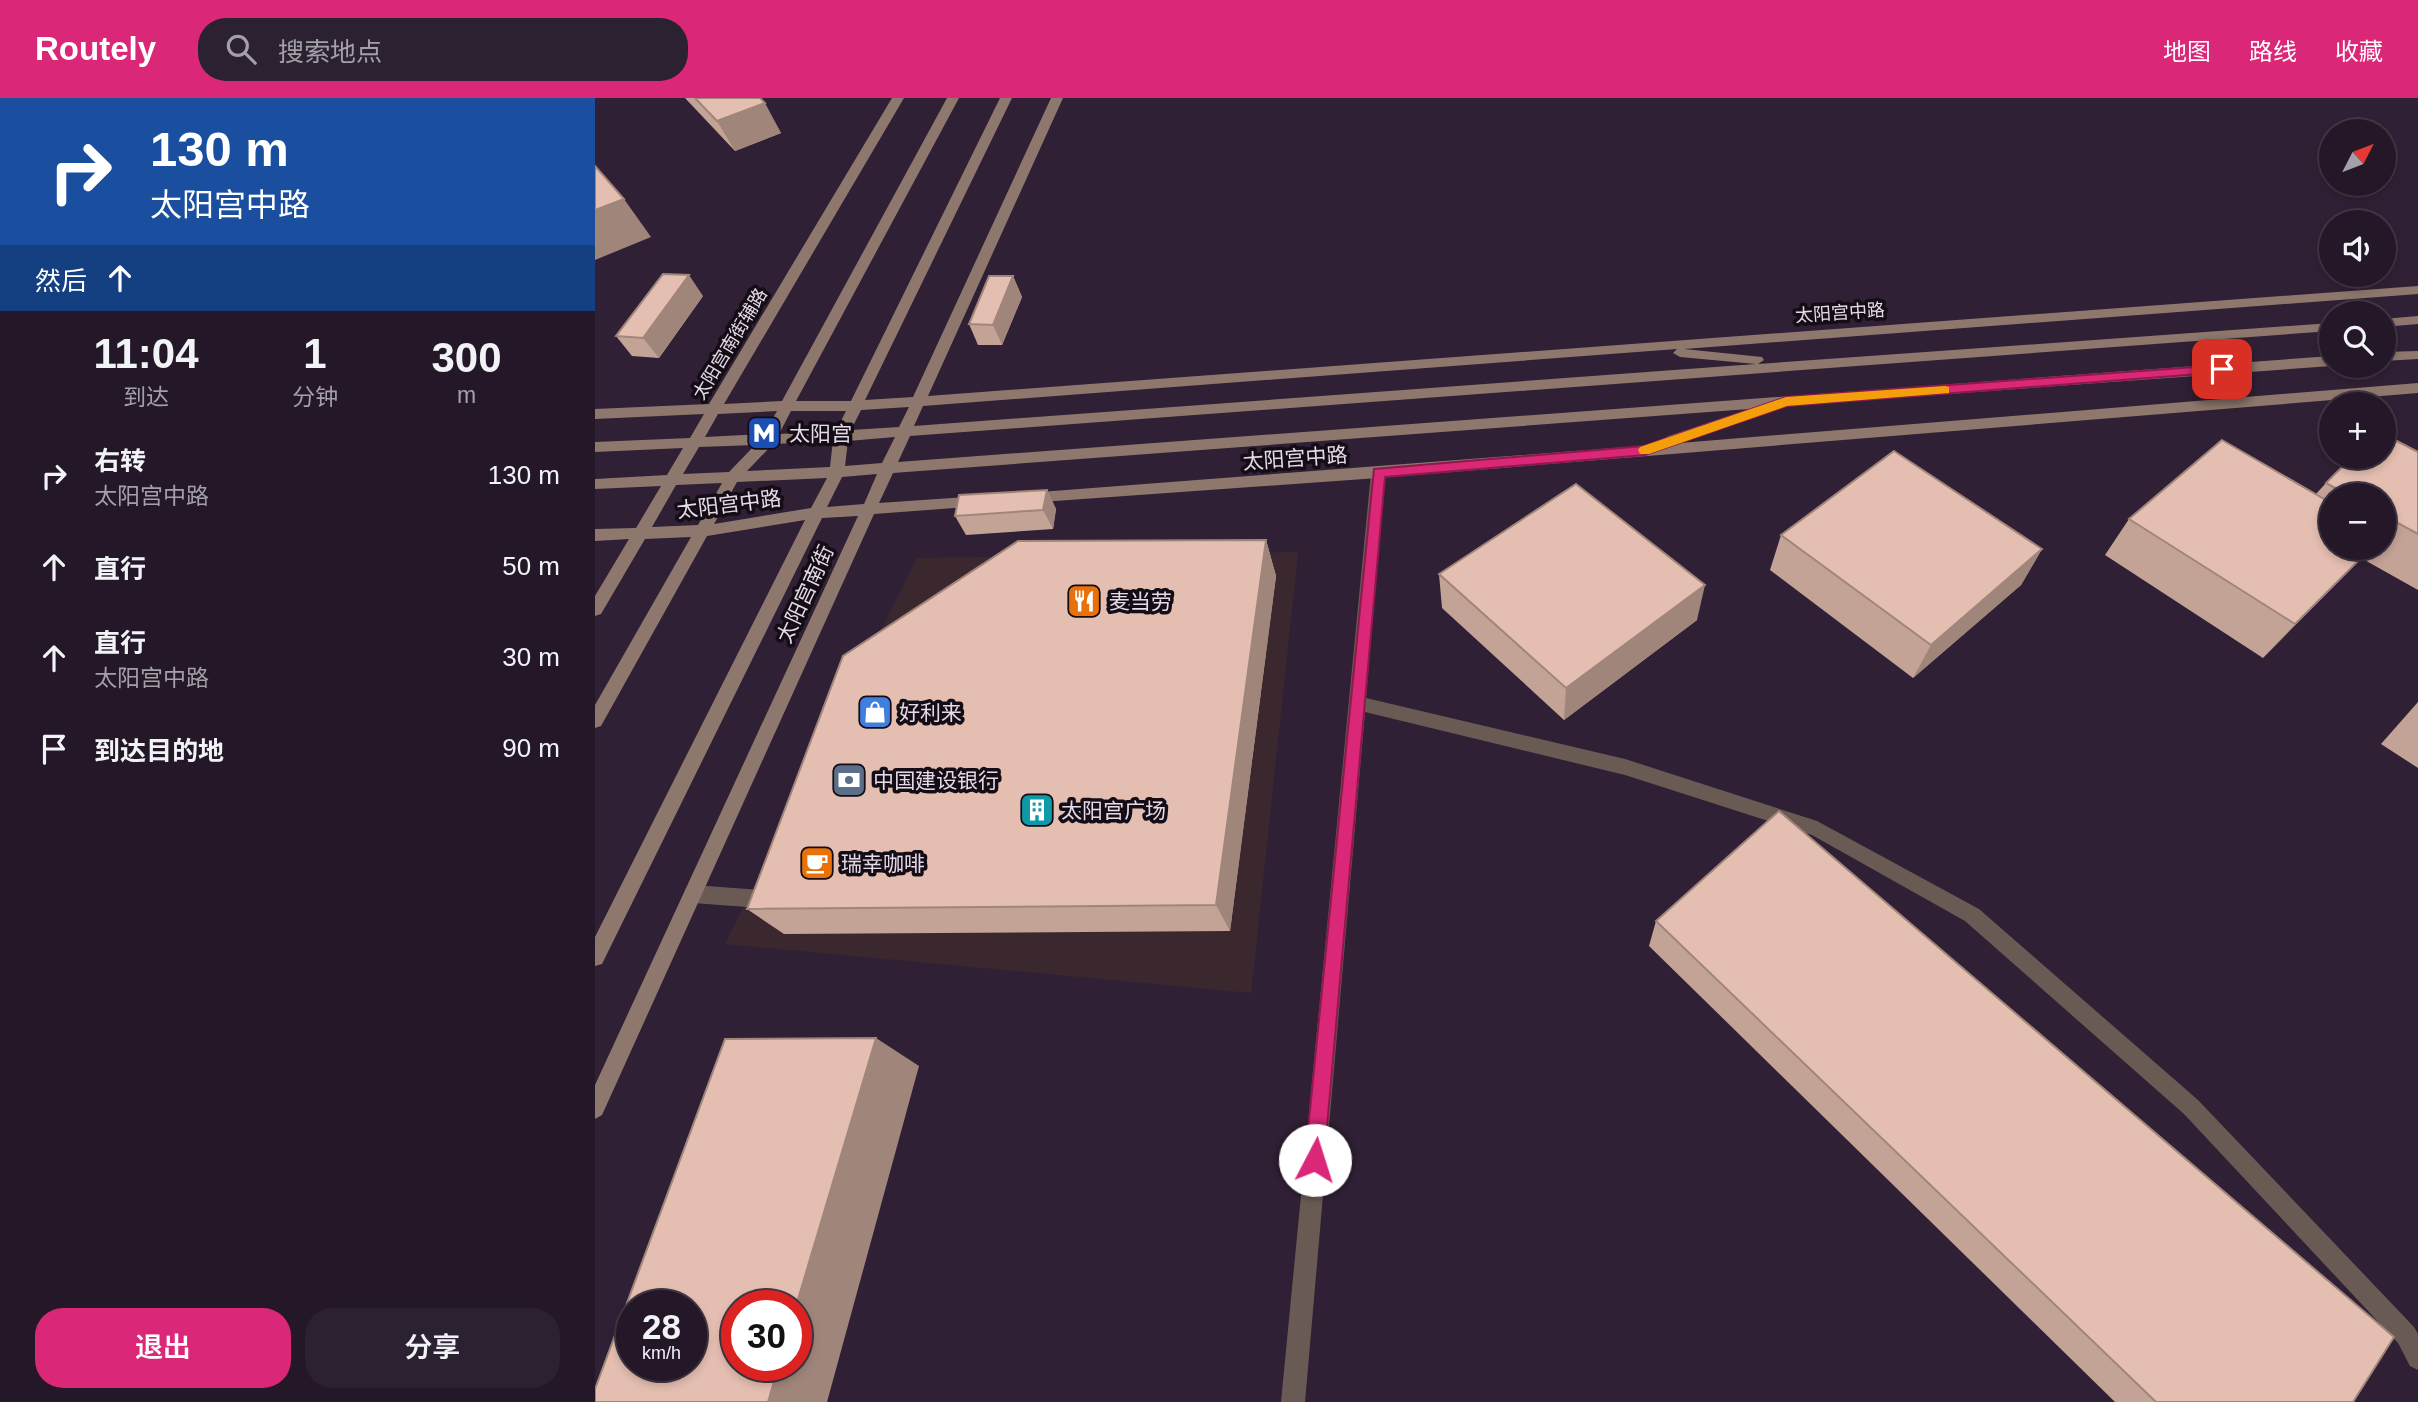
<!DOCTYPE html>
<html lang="zh">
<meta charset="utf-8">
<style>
body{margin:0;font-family:Helvetica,"Noto Sans SC",sans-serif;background:#2c2130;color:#f1f3f6;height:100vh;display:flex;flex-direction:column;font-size:26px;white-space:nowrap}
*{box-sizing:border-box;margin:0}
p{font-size:23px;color:#a3a0a8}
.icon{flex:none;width:38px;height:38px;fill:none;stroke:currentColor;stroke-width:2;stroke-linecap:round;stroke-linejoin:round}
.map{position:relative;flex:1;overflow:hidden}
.sheet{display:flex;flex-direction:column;background:#241828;width:595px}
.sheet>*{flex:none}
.banner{background:#1a4fa0;color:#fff;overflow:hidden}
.needle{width:46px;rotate:48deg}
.controls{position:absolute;left:1724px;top:21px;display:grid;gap:14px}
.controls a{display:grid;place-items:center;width:77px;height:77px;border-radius:50%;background:#241828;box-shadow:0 4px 10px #0003,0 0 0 2px #413745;font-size:35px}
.speed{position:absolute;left:21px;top:1192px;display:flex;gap:14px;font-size:35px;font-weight:700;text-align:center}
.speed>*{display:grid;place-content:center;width:91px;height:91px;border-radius:50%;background:#241828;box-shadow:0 4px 10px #0003,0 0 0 2px #413745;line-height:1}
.speed small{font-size:18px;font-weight:400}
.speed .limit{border:10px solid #d22;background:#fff;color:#111}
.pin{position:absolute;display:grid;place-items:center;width:60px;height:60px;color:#fff;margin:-30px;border-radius:14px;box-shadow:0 4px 10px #0006}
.me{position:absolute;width:77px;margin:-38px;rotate:5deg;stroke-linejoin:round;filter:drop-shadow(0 0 5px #0008)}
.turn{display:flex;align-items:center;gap:24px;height:147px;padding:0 35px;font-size:32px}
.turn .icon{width:91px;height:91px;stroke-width:2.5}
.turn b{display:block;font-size:49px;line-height:60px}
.then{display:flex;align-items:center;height:66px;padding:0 35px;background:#0003;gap:14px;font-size:26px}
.eta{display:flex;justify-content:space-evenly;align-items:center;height:119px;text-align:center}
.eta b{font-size:42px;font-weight:600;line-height:49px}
.action{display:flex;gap:14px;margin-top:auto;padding:14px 35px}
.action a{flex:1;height:80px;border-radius:28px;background:#db2777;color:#fff;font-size:28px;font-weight:600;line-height:80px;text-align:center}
.action a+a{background:#2c2130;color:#f1f3f6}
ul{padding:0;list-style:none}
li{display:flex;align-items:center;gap:21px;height:91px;padding:0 35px}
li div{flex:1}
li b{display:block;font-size:26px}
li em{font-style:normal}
header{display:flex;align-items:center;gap:42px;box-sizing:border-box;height:98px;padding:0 35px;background:#db2777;color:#fff}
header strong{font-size:33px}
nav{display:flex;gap:38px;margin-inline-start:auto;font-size:24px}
.search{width:490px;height:63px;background:#2c2130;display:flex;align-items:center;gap:18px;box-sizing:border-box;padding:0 24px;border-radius:28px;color:#a3a0a8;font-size:26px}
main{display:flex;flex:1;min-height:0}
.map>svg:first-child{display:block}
.commercial{fill:#3b282f}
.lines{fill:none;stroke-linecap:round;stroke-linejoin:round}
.lane{fill:#695b54;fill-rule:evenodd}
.street{fill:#695b54;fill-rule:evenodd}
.secondary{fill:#8e786d;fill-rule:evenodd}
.wall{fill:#c4a397;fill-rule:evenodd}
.shaded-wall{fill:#a0857b}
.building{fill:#e4beb0;stroke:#a0857b;stroke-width:2;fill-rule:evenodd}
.route{fill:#db2777;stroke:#8e194d;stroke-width:2}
.slow{fill:#f59e0b}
.labels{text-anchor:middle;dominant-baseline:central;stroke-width:7;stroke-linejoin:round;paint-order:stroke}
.far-street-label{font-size:18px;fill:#e5dae8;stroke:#140d16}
.poi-label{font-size:21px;fill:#e5dae8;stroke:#140d16;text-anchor:start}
.street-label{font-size:21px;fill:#e5dae8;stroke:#140d16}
</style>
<header>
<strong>Routely</strong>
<div class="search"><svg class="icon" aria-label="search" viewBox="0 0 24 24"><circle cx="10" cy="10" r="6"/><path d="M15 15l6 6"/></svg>搜索地点</div>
<nav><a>地图</a><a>路线</a><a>收藏</a></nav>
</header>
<main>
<section class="sheet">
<div class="banner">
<div class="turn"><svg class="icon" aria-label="right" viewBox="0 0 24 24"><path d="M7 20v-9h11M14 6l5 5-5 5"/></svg><div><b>130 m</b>太阳宫中路</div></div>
<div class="then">然后<svg class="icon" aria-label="ahead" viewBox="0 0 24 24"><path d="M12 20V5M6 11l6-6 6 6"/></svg></div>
</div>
<div class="eta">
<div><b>11:04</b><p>到达</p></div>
<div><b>1</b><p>分钟</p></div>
<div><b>300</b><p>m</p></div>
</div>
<ul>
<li><svg class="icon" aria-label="right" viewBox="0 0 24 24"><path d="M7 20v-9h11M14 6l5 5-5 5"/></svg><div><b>右转</b><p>太阳宫中路</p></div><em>130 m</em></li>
<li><svg class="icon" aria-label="ahead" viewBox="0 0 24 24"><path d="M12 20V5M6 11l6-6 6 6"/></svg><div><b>直行</b></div><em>50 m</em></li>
<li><svg class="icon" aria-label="ahead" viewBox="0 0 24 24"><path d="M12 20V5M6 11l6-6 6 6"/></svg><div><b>直行</b><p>太阳宫中路</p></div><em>30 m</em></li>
<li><svg class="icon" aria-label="arrive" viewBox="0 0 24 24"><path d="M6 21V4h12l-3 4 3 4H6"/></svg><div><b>到达目的地</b></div><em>90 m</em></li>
</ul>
<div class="action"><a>退出</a><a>分享</a></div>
</section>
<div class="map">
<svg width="1823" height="1304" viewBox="0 0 1823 1304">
<rect width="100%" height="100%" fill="#302035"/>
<path class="commercial" d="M703 454 656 895 130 846 322 460Z"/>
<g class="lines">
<path class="lane" d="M98 787 178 793 185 796 187 802 185 808 178 811 98 805 91 802 89 796 91 790Z"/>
<path class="street" d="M783 370 790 375 771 600 1030 661 1222 723 1384 811 1603 1002 1819 1229 1823 1236V1272L1815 1268 1803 1245 1589 1016 1370 823 1217 737 1030 677 770 614 710 1304H686L776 375Z"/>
<g class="secondary">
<path d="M297 0H309L129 306 187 303 352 0H364L201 303H256L405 0H417L270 302 318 299 456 0H468L333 298 1823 188V196L1089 251 1167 259 1169 262 1163 266 1736 225V233L315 338 303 364 1736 258V268L1175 309 1174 314 1085 345 1823 285V295L783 380 432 405 424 400 432 395 1071 346V339L1154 311 298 375 284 405 386 398 394 403 386 408 279 416 7 1017 0 1021V987L263 418 227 420 7 866 0 868V839L210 422 112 438 6 628 0 630V607L96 439 50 441 6 516 0 518V498L34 441 0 443V431L41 430 66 388 0 391V381L72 377 88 350 0 354V344L95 340 109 316 0 321V311L114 306ZM1082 251 1078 255 1085 259 1161 266 319 328 328 308ZM314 309 304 329 256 332 266 312ZM182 313 169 336 110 339 123 316ZM196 313H251L241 333 184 336ZM300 339 287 365 250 368 253 343ZM238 343 235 369 152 373 178 346ZM160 347 134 374 88 376 104 349ZM282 376 269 406 232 409 247 379ZM232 380 216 410 119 426 142 384ZM127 385 103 427 57 429 81 387Z"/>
<path d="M1823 218V226L1788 229V221Z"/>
<path d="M1823 253V261L1788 263V254Z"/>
</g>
</g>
<g class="wall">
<path d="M90 0H165L186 35 140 53Z"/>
<path d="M418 178 427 199 407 247H383L374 226Z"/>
<path d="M108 198 64 260 37 258 21 238Z"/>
<path d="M1823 354V492L1766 460 1668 560 1510 457 1534 421 1721 396 1731 385 1781 365ZM1736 397H1788V450H1736Z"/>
<path d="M452 392 461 411 458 431 371 437 360 418Z"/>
<path d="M1186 437 1447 451 1426 487 1318 580 1175 472Z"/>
<path d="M671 442 681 478 635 833 189 836 152 811Z"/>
<path d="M844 476 1102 522 969 622 847 510Z"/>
<path d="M1823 604V670L1786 646Z"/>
<path d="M1061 823 1758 1304H1520L1054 848Z"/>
</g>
<g class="shaded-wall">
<path d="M170 5 186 35 140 53 122 23Z"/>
<path d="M29 101 56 139 0 162V112Z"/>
<path d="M94 177 108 198 64 260 48 240Z"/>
<path d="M418 178 427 199 407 247 398 227Z"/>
<path d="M452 392 461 411 458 431 448 412Z"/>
<path d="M671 442 681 478 635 833 621 807Z"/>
<path d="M1776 450 1668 560 1700 526Z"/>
<path d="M1447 451 1426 487 1318 580 1336 547Z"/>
<path d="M1110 487 1102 522 969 622 971 590Z"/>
<path d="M281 940 324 968 232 1304H173L184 1267H201V1208Z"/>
</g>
<g class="building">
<path d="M100 0H165L170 5 122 23Z"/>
<path d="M0 68 29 101 0 112Z"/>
<path d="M68 176 94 177 48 240 21 238Z"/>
<path d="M394 178H418L398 227 374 226Z"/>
<path d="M1627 342 1736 405V450H1776L1700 526 1534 421Z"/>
<path d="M1802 343 1823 354V436L1788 417V397H1753L1731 385 1757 359H1768L1781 365 1788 359V357Z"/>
<path d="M1299 353 1447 451 1336 547 1186 437Z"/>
<path d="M981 386 1110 487 971 590 844 476Z"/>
<path d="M452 392 448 412 360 418 364 397Z"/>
<path d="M671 442 621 807 152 811 248 558 423 443Z"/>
<path d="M1184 713 1799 1239 1758 1304H1561L1061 823Z"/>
<path d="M281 940 201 1208H142V1267H184L173 1304H0V1291L130 941ZM37 1208H96V1267H37Z"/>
</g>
<path class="route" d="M1627 267 1633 271 1631 274 1192 308 1050 357 790 379 729 1062 727 1069 720 1072 713 1069 710 1062 779 371 1049 348 1191 299Z"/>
<path class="slow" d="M1350 288 1354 289V295L1192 308 1054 356H1045L1043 352 1045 349 1191 299Z"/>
<defs>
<g id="metro-square" transform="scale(1.75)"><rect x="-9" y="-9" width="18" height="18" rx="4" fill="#1a4fb4" stroke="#140d16"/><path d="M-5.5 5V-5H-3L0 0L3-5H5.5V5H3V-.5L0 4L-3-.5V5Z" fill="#fff"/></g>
<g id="restaurant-square" transform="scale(1.75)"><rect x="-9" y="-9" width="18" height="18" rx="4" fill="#e8710a" stroke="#140d16"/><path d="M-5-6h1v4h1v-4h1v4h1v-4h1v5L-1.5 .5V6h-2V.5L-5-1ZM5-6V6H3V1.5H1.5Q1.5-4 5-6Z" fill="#fff"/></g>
<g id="shop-square" transform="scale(1.75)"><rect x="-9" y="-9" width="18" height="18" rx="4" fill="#3f7fe0" stroke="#140d16"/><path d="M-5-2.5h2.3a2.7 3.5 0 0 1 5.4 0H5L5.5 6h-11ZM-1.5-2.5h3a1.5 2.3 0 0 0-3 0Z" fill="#fff"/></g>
<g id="bank-square" transform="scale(1.75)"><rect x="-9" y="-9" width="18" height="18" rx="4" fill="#5c6f8a" stroke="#140d16"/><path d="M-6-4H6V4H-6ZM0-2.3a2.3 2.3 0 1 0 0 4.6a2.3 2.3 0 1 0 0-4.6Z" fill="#fff"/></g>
<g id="building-square" transform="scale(1.75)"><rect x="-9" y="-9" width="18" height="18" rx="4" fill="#0f9aa8" stroke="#140d16"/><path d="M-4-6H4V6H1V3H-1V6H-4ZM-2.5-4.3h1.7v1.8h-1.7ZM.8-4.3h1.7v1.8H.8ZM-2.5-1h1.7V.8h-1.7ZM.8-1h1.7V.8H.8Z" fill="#fff"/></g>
<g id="cafe-square" transform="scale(1.75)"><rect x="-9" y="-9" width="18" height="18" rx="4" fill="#e8710a" stroke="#140d16"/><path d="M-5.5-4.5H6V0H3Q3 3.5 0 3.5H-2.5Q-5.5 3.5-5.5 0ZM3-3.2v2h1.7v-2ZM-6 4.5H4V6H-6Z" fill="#fff"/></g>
</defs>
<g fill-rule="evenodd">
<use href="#metro-square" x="169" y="335"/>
<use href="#restaurant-square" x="489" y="503"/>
<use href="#shop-square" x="280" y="614"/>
<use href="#bank-square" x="254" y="682"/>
<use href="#building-square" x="442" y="712"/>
<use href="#cafe-square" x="222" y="765"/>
</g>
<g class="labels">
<g class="far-street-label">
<text transform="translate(1245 215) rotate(-4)">太阳宫中路</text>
<text transform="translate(135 246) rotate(-59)">太阳宫南街辅路</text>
</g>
<g class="poi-label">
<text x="194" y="335">太阳宫</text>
<text x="514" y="503">麦当劳</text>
<text x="304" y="614">好利来</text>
<text x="278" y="682">中国建设银行</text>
<text x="466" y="712">太阳宫广场</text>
<text x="246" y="765">瑞幸咖啡</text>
</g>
<g class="street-label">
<text transform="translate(700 360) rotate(-4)">太阳宫中路</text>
<text transform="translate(134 406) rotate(-7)">太阳宫中路</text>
<text transform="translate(210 496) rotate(-65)">太阳宫南街</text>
</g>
</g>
</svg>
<div class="controls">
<a><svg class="needle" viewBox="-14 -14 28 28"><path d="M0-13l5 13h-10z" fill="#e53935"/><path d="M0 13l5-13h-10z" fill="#a3a0a8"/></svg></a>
<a><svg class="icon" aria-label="sound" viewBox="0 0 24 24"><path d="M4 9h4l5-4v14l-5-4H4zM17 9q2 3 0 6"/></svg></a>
<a><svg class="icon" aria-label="search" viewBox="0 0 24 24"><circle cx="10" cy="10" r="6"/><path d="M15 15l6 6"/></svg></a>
<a>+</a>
<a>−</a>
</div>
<div class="speed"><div>28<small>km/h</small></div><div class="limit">30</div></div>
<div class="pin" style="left:1627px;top:271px;background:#d93025"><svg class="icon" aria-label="arrive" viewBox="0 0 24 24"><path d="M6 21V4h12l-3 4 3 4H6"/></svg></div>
<svg class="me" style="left:720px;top:1062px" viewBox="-20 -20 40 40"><circle r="19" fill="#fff"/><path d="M0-13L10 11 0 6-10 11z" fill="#db2777"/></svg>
</div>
</main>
